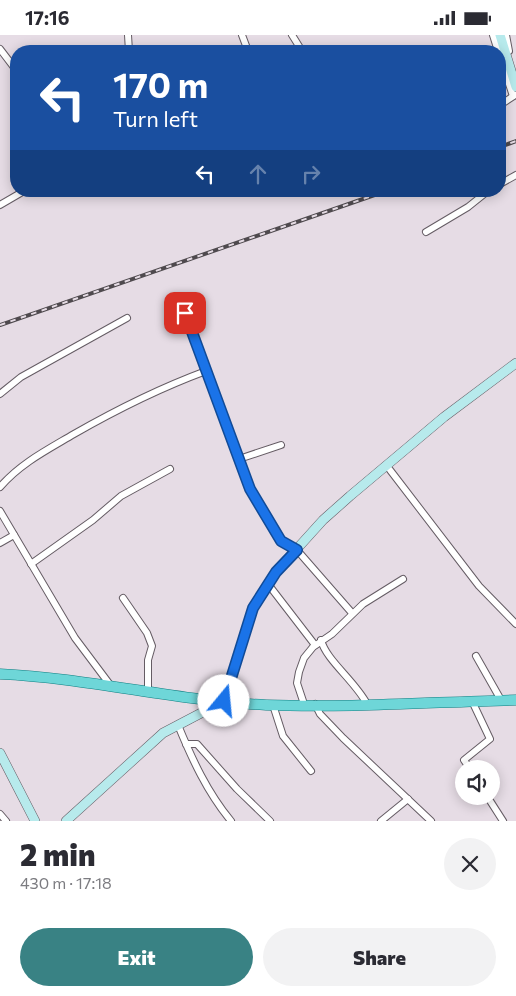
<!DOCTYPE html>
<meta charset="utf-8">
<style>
body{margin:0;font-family:Commissioner,sans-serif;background:#f2f2f3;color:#2b2b33;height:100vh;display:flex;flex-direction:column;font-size:19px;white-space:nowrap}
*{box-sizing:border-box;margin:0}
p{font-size:16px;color:#7c7c81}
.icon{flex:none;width:28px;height:28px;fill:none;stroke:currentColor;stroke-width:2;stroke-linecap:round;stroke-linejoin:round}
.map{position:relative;height:786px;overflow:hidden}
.details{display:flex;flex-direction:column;background:#fff;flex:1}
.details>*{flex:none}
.guide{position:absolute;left:10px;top:10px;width:496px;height:152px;border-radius:20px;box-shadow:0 2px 12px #0003;background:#1a4fa0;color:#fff;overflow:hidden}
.tools{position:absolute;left:455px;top:725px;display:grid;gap:10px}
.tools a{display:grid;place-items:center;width:45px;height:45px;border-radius:50%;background:#fff;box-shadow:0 2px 12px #0003;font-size:25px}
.pin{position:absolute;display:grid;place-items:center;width:42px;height:42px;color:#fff;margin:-21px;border-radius:10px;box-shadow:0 2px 8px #0006}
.me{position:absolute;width:55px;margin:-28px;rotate:17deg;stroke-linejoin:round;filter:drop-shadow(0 0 4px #0008)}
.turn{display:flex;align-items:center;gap:18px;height:105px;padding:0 20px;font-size:22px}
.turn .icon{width:65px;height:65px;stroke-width:2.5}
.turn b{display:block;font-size:35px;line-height:42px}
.lanes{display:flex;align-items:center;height:48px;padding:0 20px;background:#0003;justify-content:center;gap:25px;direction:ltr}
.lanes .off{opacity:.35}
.round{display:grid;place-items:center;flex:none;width:52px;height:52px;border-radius:26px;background:#f2f2f3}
.overview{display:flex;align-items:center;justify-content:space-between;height:85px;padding:0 20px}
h1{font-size:30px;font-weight:800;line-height:38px}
.primary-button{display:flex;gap:10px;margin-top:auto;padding:10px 20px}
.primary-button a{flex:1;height:58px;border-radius:30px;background:#398284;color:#fff;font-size:20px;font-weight:800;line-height:58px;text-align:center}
.primary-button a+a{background:#f2f2f3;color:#2b2b33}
.status{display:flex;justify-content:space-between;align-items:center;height:35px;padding:0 25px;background:#fff;direction:ltr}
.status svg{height:14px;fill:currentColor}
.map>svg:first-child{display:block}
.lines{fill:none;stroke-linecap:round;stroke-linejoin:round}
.street-casing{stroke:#655c64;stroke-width:8}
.secondary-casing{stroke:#655c64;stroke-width:10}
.primary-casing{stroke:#107f82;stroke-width:11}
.street{stroke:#fff;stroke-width:6}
.secondary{stroke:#b7eaec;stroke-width:9}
.primary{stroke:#6ed6d8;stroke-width:10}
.rail-casing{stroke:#4f4a4e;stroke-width:4}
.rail{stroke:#e6dce5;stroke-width:2;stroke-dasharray:5.5;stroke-linecap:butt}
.route-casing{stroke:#114b97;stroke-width:12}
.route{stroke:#1a73e8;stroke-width:9}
</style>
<div class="status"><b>17:16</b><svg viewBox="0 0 49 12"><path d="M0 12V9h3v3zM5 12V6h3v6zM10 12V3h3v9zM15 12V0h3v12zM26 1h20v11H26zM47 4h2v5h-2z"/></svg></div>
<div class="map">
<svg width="516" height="786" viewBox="0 0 516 786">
<rect width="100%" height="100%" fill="#e6dce5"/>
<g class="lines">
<g class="street-casing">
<g id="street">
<path d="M128 0 129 16"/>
<path d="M242 0 248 16"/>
<path d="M292 0 302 16"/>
<path d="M493 0 498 16"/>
<path d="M506 0 509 16"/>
<path d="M0 14 16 35"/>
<path d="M500 22 513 61"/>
<path d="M500 70 515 60"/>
<path d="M500 149 516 140"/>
<path d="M0 170 24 156"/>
<path d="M426 197 468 172 488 156"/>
<path d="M185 278 250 454 281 506 297 515 352 578"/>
<path d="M0 359 21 342 127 283"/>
<path d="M239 424 281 410"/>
<path d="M390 435 479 551 516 589"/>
<path d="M0 452C21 428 47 415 74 399 116 375 160 353 206 336"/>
<path d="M0 476 75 603 111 651"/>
<path d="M0 508 14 500"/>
<path d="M31 529 93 485 121 461 170 434"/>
<path d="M268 549 315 610"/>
<path d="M123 563 147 598 152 611 148 625V657"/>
<path d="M321 605C326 625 355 646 367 669"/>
<path d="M476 621 501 665"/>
<path d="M304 669 297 648 299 637 304 623 313 612 332 599 363 569 403 544"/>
<path d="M315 669 320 679 343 703 431 786"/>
<path d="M273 670 283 701 311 736"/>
<path d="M178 690C192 724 207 757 231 786"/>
<path d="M186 709H197L237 754 270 786"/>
<path d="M470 734 464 725 490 704 472 666"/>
<path d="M487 761 503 786"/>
<path d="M0 779 6 786"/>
<path d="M381 786 408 764"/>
</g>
</g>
<g class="secondary-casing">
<g id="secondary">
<path d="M500 0 516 52"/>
<path d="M0 718 35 786"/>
<path d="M66 786 163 698 224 666 253 573 276 537 323 485 350 461 444 382 516 328"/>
</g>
</g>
<g class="primary-casing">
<path id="primary" d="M0 639C89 643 177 666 266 670 349 673 433 667 516 665"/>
</g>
<use href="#street" class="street"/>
<use href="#secondary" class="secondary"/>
<use href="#primary" class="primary"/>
<g class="rail-casing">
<g id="rail">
<path d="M500 112 516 106"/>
<path d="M0 290 386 156"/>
</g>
</g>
<use href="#rail" class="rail"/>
</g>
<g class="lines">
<g class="route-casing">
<path id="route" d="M185 278 250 454 281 506 297 515 276 537 253 573 224 666"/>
</g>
<use href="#route" class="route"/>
</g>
</svg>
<div class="tools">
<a><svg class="icon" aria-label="sound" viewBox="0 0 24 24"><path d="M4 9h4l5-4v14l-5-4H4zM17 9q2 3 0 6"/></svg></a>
</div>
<div class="pin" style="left:185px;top:278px;background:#d93025"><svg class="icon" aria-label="arrive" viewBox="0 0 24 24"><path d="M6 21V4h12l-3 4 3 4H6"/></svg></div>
<svg class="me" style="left:224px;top:666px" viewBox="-20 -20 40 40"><circle r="19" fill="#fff"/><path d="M0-13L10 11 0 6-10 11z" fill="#1a73e8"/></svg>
<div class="guide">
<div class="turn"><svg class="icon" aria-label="left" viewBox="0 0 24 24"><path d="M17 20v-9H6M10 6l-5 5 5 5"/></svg><div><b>170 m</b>Turn left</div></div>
<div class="lanes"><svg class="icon" aria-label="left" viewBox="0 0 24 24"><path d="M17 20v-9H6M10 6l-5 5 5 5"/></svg><svg class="icon off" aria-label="ahead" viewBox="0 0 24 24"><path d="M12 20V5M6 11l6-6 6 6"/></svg><svg class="icon off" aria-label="right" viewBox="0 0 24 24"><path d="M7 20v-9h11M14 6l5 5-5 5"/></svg></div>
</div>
</div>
<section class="details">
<div class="overview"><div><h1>2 min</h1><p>430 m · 17:18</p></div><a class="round"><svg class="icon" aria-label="close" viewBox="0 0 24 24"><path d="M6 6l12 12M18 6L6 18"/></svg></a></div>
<div class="primary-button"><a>Exit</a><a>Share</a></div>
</section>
